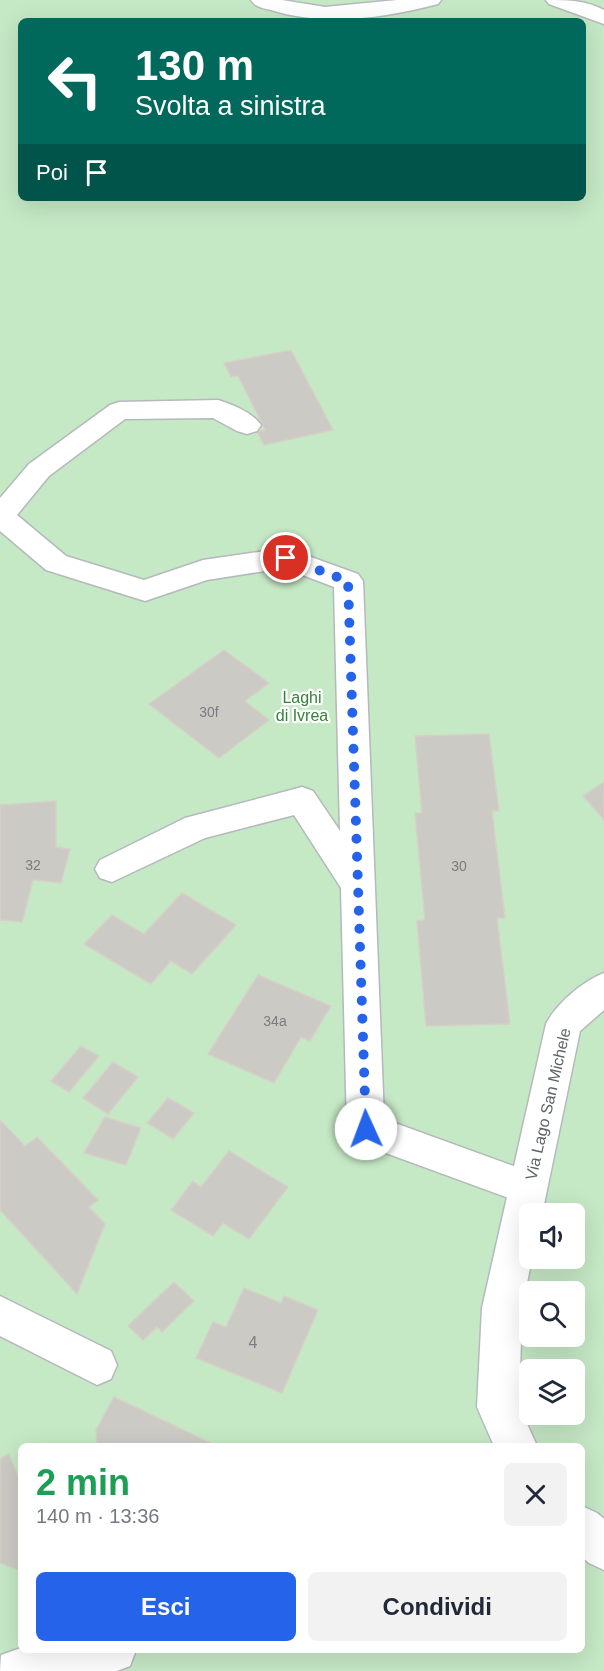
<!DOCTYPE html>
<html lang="it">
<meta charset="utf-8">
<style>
body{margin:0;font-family:Helvetica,sans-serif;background:#f2f2f3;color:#1f2937;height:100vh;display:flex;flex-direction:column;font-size:22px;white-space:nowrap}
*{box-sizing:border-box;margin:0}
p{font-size:20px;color:#747a83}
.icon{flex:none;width:33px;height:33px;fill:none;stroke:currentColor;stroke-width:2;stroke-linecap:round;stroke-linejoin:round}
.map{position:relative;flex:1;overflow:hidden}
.side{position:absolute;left:18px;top:1443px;width:567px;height:210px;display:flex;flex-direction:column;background:#fff;border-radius:9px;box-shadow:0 6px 24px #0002}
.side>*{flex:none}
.banner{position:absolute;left:18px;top:18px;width:568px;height:183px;border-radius:9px;box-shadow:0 6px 24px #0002;background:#00695c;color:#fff;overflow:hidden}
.fabs{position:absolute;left:519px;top:1203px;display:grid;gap:12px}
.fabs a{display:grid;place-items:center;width:66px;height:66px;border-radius:9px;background:#fff;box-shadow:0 6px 24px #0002;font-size:30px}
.pin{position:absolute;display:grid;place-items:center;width:51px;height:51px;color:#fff;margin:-26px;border:3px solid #fff;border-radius:50%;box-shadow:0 2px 6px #0007}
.me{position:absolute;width:66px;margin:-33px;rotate:358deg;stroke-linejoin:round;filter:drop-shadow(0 0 4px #0008)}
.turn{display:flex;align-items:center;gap:21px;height:126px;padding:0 18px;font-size:27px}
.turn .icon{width:78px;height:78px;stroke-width:2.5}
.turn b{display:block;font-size:42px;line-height:51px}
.then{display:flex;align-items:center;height:57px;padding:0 18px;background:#0003;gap:12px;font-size:22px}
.round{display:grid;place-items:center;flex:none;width:63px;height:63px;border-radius:9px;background:#f2f2f3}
.overview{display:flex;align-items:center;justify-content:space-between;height:102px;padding:0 18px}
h1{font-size:36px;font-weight:700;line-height:45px;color:#1e9e55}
.cta{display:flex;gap:12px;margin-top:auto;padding:12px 18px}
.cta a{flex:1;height:69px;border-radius:9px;background:#2563eb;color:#fff;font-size:24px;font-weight:700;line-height:69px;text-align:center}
.cta a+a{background:#f2f2f3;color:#1f2937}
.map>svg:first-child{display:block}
.green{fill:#c5e8c5;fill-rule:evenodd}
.building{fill:#cccac5;stroke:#d6d1c6;stroke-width:1.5}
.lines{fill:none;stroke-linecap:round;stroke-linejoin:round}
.street-casing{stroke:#b5b8bc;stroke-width:3}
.secondary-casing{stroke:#b6babf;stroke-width:3}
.street{fill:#fff;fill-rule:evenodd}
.secondary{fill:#fff;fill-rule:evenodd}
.route{stroke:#2563eb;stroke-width:10;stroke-dasharray:0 18}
.labels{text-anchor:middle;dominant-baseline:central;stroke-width:4.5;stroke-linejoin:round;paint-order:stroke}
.number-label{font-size:14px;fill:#7a7d7f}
.park-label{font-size:16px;fill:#348238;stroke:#fff}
.street-label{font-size:16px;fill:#5f6368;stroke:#fff}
.near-number-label{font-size:16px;fill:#7a7d7f}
</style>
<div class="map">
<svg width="604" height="1671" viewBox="0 0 604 1671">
<rect width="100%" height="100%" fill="#f1efe8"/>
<path class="green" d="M0 0H604V1671H0ZM21 21H584V198H21ZM530 1214H574V1258H530ZM530 1292H574V1336H530ZM530 1370H574V1414H530ZM21 1446H582V1650H21Z"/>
<g class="building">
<path d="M291 350 333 430 264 445 257 432 265 430 238 376 231 377 224 363Z"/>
<path d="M224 650 269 683 245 701 269 720 219 758 149 704Z"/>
<path d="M489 734 499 811H492L505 918H497L510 1024 426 1026 417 921 425 920 415 813H422L415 736Z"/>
<path d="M604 782V820L583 796Z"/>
<path d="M56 801V847L70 849 61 883 33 880 22 922 0 920V805Z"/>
<path d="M182 893 236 925 192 974 171 961 151 984 84 944 112 915 144 934Z"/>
<path d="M258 975 331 1006 310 1041 301 1037 274 1083 208 1054Z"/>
<path d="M81 1046 99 1056 69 1092 51 1081Z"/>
<path d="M113 1062 138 1077 108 1114 83 1098Z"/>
<path d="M168 1098 194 1113 173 1139 147 1123Z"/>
<path d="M105 1117 141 1128 126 1165 84 1153Z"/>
<path d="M0 1120 25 1146 37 1137 98 1200 89 1207 105 1224 77 1294 0 1210Z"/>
<path d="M229 1151 288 1187 249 1239 223 1223 213 1236 171 1210 193 1181 201 1187Z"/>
<path d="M174 1282 194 1301 162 1332 157 1327 143 1340 128 1326Z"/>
<path d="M244 1288 281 1303 284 1296 318 1310 282 1393 196 1358 213 1322 226 1327Z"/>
<path d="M114 1397 217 1446H97L96 1430Z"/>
<path d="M9 1454 21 1484V1571L0 1563V1459Z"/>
</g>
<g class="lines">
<g class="street-casing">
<g id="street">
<path d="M218 400C232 404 253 413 261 425L257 431 247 434 237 431 213 418 125 419 49 476 17 515 66 556 144 580 203 560 286 548 358 574 363 581 384 1119 541 1176 547 1188 541 1200 528 1205 353 1141 347 1129 341 888 294 815 205 838 112 882 100 878 95 869 100 860 185 818 302 787 313 791 340 831 334 587 284 568 207 580 145 601 46 570 0 531V498L29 464 110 405 119 402Z"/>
<path d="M0 1296 111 1351 117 1365 111 1379 97 1385 0 1336Z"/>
<path d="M21 1648V1650H136L130 1666 117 1671H0L1 1655Z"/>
</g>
</g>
<g class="secondary-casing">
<g id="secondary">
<path d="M251 0H282L325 7 397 0H441L438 4C385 18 324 27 271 10 263 8 255 7 251 0Z"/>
<path d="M546 0C567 0 585 0 604 10V24L549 4Z"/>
<path d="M604 973V1010L580 1031 542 1214H530V1258H532L522 1308 519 1406 537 1446H494L477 1407 482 1308 546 1024C556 1004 583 981 604 973Z"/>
<path d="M582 1506 597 1513 604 1519V1570L589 1563 582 1557Z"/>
</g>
</g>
<use href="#street" class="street"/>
<use href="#secondary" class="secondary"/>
</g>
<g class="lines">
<path class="route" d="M286 558 348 581 366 1129"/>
</g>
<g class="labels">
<g class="number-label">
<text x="209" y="712">30f</text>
<text x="33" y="865">32</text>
<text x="459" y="866">30</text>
<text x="275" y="1021">34a</text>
</g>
<g class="park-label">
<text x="302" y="697">Laghi<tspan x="302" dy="18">di Ivrea</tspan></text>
</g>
<g class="street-label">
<text transform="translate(548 1104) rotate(-77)">Via Lago San Michele</text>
</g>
<g class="near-number-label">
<text x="253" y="1342">4</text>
</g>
</g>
</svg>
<div class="fabs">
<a><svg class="icon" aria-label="sound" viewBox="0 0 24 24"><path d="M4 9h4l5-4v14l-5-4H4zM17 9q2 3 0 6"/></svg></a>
<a><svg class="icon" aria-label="search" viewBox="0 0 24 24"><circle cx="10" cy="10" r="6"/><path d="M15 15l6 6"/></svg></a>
<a><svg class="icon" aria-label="layers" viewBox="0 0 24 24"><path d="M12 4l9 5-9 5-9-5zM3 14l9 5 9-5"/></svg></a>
</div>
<div class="pin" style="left:286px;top:558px;background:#d93025"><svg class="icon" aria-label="arrive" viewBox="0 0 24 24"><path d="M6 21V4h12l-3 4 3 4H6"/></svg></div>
<svg class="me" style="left:366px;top:1129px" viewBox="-20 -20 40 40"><circle r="19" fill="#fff"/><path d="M0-13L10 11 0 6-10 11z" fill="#2563eb"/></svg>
<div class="banner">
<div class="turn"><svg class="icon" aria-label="left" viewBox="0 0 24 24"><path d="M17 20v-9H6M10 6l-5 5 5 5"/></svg><div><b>130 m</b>Svolta a sinistra</div></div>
<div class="then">Poi<svg class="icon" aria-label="arrive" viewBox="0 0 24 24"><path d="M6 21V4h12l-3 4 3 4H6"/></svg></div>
</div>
<section class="side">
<div class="overview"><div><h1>2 min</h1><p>140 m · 13:36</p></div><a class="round"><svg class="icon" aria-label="close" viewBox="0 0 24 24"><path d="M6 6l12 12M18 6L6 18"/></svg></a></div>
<div class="cta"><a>Esci</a><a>Condividi</a></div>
</section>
</div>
